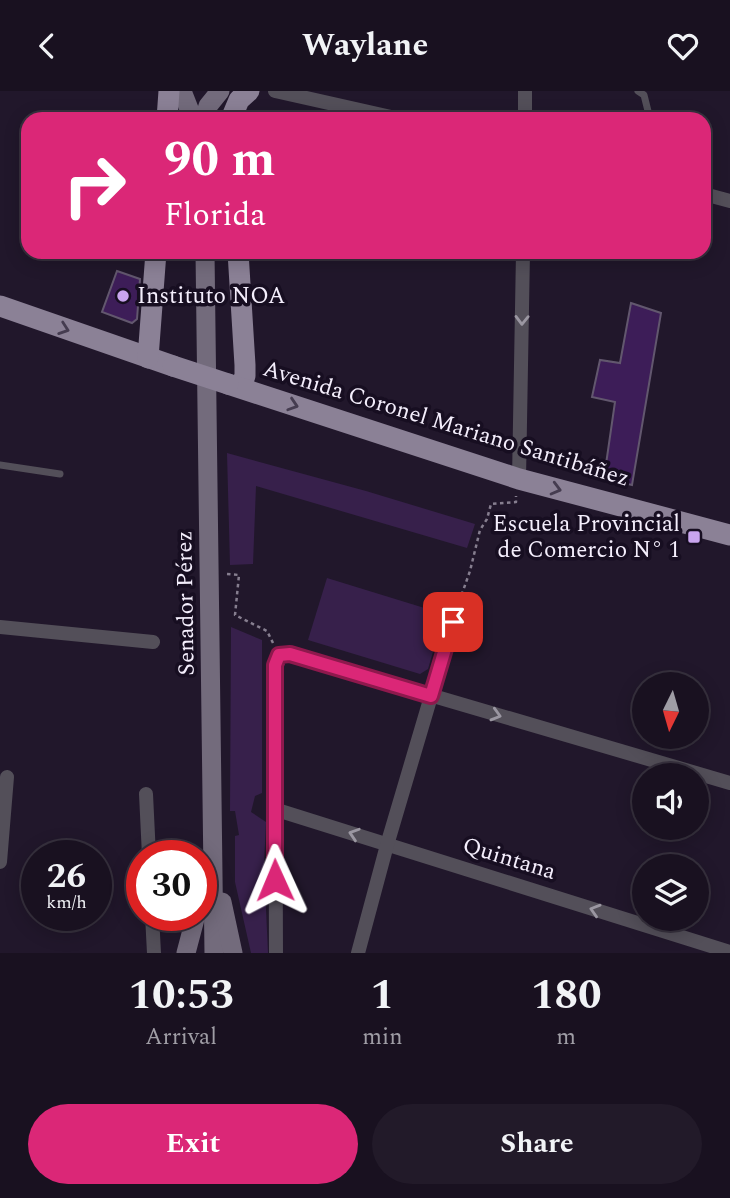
<!DOCTYPE html>
<meta charset="utf-8">
<style>
body{margin:0;font-family:Spectral,serif;background:#221a29;color:#f1f3f6;height:100vh;display:flex;flex-direction:column;font-size:26px;white-space:nowrap}
*{box-sizing:border-box;margin:0}
p{font-size:23px;color:#9f9da5}
.icon{flex:none;width:38px;height:38px;fill:none;stroke:currentColor;stroke-width:2;stroke-linecap:round;stroke-linejoin:round}
.map{position:relative;height:862px;overflow:hidden}
.details{display:flex;flex-direction:column;background:#191120;flex:1}
.details>*{flex:none}
.guide{position:absolute;left:21px;top:21px;width:690px;height:147px;border-radius:21px;box-shadow:0 4px 18px #0003,0 0 0 2px #37313e;background:#db2777;color:#fff;overflow:hidden}
.needle{width:46px;rotate:185deg}
.controls{position:absolute;left:632px;top:581px;display:grid;gap:14px}
.controls a{display:grid;place-items:center;width:77px;height:77px;border-radius:50%;background:#191120;box-shadow:0 4px 18px #0003,0 0 0 2px #37313e;font-size:35px}
.speed{position:absolute;left:21px;top:749px;display:flex;gap:14px;font-size:35px;font-weight:700;text-align:center}
.speed>*{display:grid;place-content:center;width:91px;height:91px;border-radius:50%;background:#191120;box-shadow:0 4px 18px #0003,0 0 0 2px #37313e;line-height:1}
.speed small{font-size:18px;font-weight:400}
.speed .limit{border:10px solid #d22;background:#fff;color:#111}
.pin{position:absolute;display:grid;place-items:center;width:60px;height:60px;color:#fff;margin:-30px;border-radius:14px;box-shadow:0 4px 10px #0006}
.me{position:absolute;width:77px;margin:-38px;rotate:359deg;stroke-linejoin:round;filter:drop-shadow(0 0 5px #0008)}
.turn{display:flex;align-items:center;gap:24px;height:147px;padding:0 28px;font-size:32px}
.turn .icon{width:91px;height:91px;stroke-width:2.5}
.turn b{display:block;font-size:49px;line-height:60px}
.eta{display:flex;justify-content:space-evenly;align-items:center;height:119px;text-align:center}
.eta b{font-size:42px;font-weight:700;line-height:49px}
.button{display:flex;gap:14px;margin-top:auto;padding:14px 28px}
.button a{flex:1;height:80px;border-radius:42px;background:#db2777;color:#fff;font-size:28px;font-weight:700;line-height:80px;text-align:center}
.button a+a{background:#221a29;color:#f1f3f6}
header{display:flex;justify-content:space-between;align-items:center;height:91px;padding:0 28px;background:#191120;font-size:32px;font-weight:700}
.map>svg:first-child{display:block}
.green{fill:#37204b}
.building{fill:#3d1d58;stroke:#62576e;stroke-width:2}
.lines{fill:none;stroke-linecap:round;stroke-linejoin:round}
.path{stroke:#867e8f;stroke-width:2.5;stroke-dasharray:3.5 3.5;stroke-linecap:butt}
.lane{stroke:#534f59;stroke-width:7}
.street{stroke:#534f59;stroke-width:14}
.secondary{stroke:#736b7c;stroke-width:19}
.primary{stroke:#8b8196;stroke-width:21}
.primary-bridge{stroke:#8b8196;stroke-width:21}
.oneway{stroke:#9b97a2}
.oneway2{stroke:#453c50}
.route-casing{stroke:#8e194d;stroke-width:18}
.route{stroke:#db2777;stroke-width:12}
.poi-dot{fill:#c9a5ee;stroke:#170e21;stroke-width:2.5}
.labels{text-anchor:middle;dominant-baseline:central;stroke-width:7;stroke-linejoin:round;paint-order:stroke}
.poi-label{font-size:23px;fill:#f4eefc;stroke:#170e21;text-anchor:start}
.street-label{font-size:23px;fill:#f4eefc;stroke:#170e21}
</style>
<header><svg class="icon" aria-label="back" viewBox="0 0 24 24"><path d="M15 5l-7 7 7 7"/></svg>Waylane<svg class="icon" aria-label="heart" viewBox="0 0 24 24"><path d="M12 20l-8-8c-3-5 5-10 8-4 3-6 11-1 8 4z"/></svg></header>
<div class="map">
<svg width="730" height="862" viewBox="0 0 730 862">
<rect width="100%" height="100%" fill="#21172b"/>
<g class="green">
<path d="M227 362 366 400 475 433 467 457 256 395 253 473 230 474Z"/>
<path d="M327 487 444 523 428 578 420 583 308 549Z"/>
<path d="M231 536 262 549V702L255 705 251 721 266 731 264 774 268 862H251L235 791V745L239 744 235 720H230Z"/>
</g>
<g class="building">
<path d="M117 180 140 188 137 228 132 232 102 221Z"/>
<path d="M631 212 661 222 632 394 604 387 615 311 592 306 600 269 620 272Z"/>
</g>
<g class="lines">
<g class="path">
<path d="M227 483 239 484 235 524 267 540 273 552"/>
<path d="M457 517 470 480 480 439 487 428 491 413 516 411V405"/>
</g>
<g class="lane">
<path d="M638 0 644 4 648 20V28"/>
<path d="M0 374 60 383"/>
</g>
<g class="street">
<path d="M275 0 400 28"/>
<path d="M525 28V0"/>
<path d="M704 103 730 110"/>
<path d="M519 388 523 161"/>
<path d="M0 536 153 551"/>
<path d="M146 703 149 765"/>
<path d="M274 718 730 861"/>
<path d="M0 771 7 686"/>
<path d="M152 824 154 862"/>
<path d="M276 862 275 574 279 564 290 563 730 692"/>
<path d="M358 862 387 754 453 531"/>
</g>
<g class="secondary">
<path d="M182 0 193 28"/>
<path d="M204 28 208 15 220 0"/>
<path d="M205 161 214 862"/>
<path d="M222 811 233 862"/>
<path d="M186 862 196 824"/>
</g>
<g class="primary">
<path d="M167 28 169 0"/>
<path d="M231 28 239 9 249 0"/>
<path d="M238 161 245 274V285L240 296"/>
<path d="M0 215 173 275"/>
<path d="M148 267 156 161"/>
<path d="M228 293 519 388 730 444"/>
</g>
<path class="primary-bridge" d="M173 275 228 293"/>
</g>
<defs><path id="oneway-chevron" d="M-2-3.5L2.5 0L-2 3.5" fill="none" stroke-width="1.6" stroke-linecap="round" stroke-linejoin="round" transform="scale(1.75)"/></defs>
<g class="oneway">
<use href="#oneway-chevron" transform="translate(522 229) rotate(91)"/>
<use href="#oneway-chevron" transform="translate(496 624) rotate(16)"/>
<use href="#oneway-chevron" transform="translate(354 743) rotate(-162)"/>
<use href="#oneway-chevron" transform="translate(595 819) rotate(-163)"/>
</g>
<g class="oneway2">
<use href="#oneway-chevron" transform="translate(64 238) rotate(19)"/>
<use href="#oneway-chevron" transform="translate(293 314) rotate(18)"/>
<use href="#oneway-chevron" transform="translate(556 398) rotate(15)"/>
</g>
<g class="lines">
<g class="route-casing">
<path id="route" d="M275 789V574L279 564 290 563 431 605 453 531"/>
</g>
<use href="#route" class="route"/>
</g>
<g class="poi-dot">
<circle cx="123" cy="205" r="7"/>
<rect x="687" y="439" width="14" height="14" rx="3.5"/>
</g>
<g class="labels">
<g class="poi-label">
<text x="137" y="205">Instituto NOA</text>
<text x="680" y="433" text-anchor="end">Escuela Provincial<tspan x="680" dy="26">de Comercio N° 1</tspan></text>
</g>
<g class="street-label">
<text transform="translate(446 333) rotate(17)">Avenida Coronel Mariano Santibáñez</text>
<text transform="translate(186 512) rotate(-91)">Senador Pérez</text>
<text transform="translate(509 768) rotate(17)">Quintana</text>
</g>
</g>
</svg>
<div class="controls">
<a><svg class="needle" viewBox="-14 -14 28 28"><path d="M0-13l5 13h-10z" fill="#e53935"/><path d="M0 13l5-13h-10z" fill="#9f9da5"/></svg></a>
<a><svg class="icon" aria-label="sound" viewBox="0 0 24 24"><path d="M4 9h4l5-4v14l-5-4H4zM17 9q2 3 0 6"/></svg></a>
<a><svg class="icon" aria-label="layers" viewBox="0 0 24 24"><path d="M12 4l9 5-9 5-9-5zM3 14l9 5 9-5"/></svg></a>
</div>
<div class="speed"><div>26<small>km/h</small></div><div class="limit">30</div></div>
<div class="pin" style="left:453px;top:531px;background:#d93025"><svg class="icon" aria-label="arrive" viewBox="0 0 24 24"><path d="M6 21V4h12l-3 4 3 4H6"/></svg></div>
<svg class="me" style="left:275px;top:789px" viewBox="-20 -20 40 40"><path d="M0-17L14 15 0 8-14 15z" fill="#db2777" stroke="#fff" stroke-width="4"/></svg>
<div class="guide">
<div class="turn"><svg class="icon" aria-label="right" viewBox="0 0 24 24"><path d="M7 20v-9h11M14 6l5 5-5 5"/></svg><div><b>90 m</b>Florida</div></div>
</div>
</div>
<section class="details">
<div class="eta">
<div><b>10:53</b><p>Arrival</p></div>
<div><b>1</b><p>min</p></div>
<div><b>180</b><p>m</p></div>
</div>
<div class="button"><a>Exit</a><a>Share</a></div>
</section>
